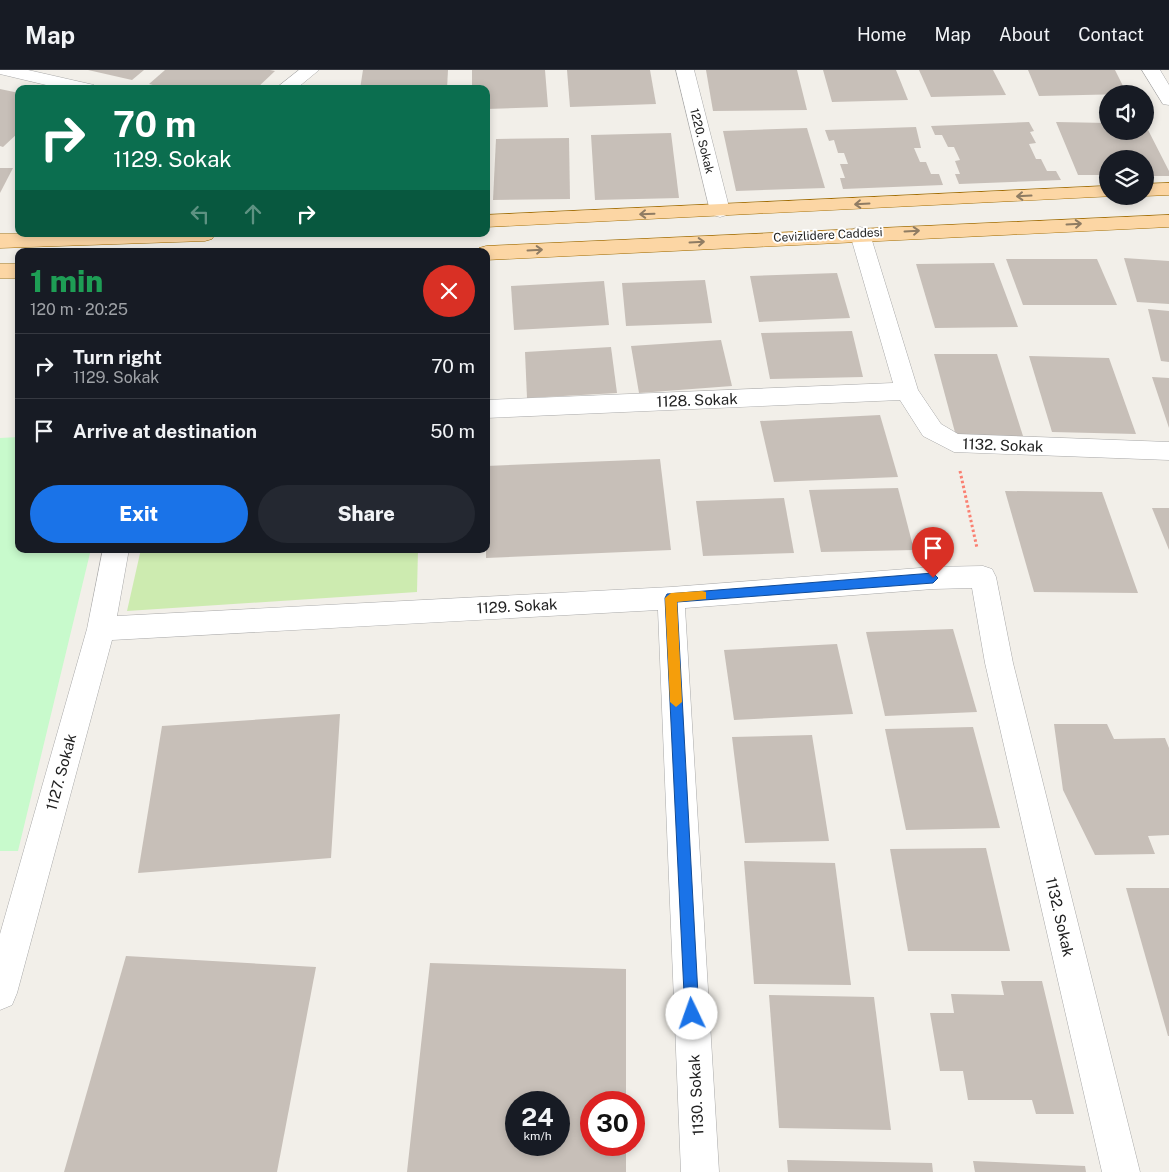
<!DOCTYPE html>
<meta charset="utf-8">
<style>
body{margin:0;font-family:"Public Sans",sans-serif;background:#242831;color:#f1f3f6;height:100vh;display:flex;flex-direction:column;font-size:19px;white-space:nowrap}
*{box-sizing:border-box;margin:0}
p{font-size:16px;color:#9ea1a6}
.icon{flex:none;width:28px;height:28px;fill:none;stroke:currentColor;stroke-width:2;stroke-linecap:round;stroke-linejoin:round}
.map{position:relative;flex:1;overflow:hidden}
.details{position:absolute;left:15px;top:178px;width:475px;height:305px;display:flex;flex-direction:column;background:#171b24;border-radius:10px;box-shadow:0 2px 8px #0003}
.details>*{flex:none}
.banner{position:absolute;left:15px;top:15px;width:475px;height:152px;border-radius:10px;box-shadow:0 2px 8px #0003;background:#0b6e4f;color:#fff;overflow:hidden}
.tools{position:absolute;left:1099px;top:15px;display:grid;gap:10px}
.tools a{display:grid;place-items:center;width:55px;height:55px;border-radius:50%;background:#171b24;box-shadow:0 2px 8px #0003;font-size:25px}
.speed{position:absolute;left:505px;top:1021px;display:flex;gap:10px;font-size:25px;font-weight:700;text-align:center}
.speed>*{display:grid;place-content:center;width:65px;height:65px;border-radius:50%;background:#171b24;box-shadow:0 2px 8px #0003;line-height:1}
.speed small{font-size:12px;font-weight:400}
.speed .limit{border:8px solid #d22;background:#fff;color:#111}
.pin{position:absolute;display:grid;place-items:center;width:42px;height:42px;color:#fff;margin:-51px -21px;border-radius:50% 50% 50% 0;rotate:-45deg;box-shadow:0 0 5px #0007}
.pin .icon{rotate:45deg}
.me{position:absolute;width:55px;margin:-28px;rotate:357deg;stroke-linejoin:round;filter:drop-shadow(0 0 4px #0008)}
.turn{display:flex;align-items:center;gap:18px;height:105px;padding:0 15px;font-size:22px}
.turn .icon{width:65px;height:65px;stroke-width:2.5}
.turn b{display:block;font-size:35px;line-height:42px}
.lanes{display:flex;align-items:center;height:48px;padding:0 15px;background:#0003;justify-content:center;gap:25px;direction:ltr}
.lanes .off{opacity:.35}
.round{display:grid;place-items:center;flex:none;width:52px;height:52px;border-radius:26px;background:#242831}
.head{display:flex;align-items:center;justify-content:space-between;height:85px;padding:0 15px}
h1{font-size:30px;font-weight:800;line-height:38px;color:#1e9e55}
.action{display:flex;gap:10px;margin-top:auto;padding:10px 15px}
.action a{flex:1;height:58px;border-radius:30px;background:#1a73e8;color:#fff;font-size:20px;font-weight:800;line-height:58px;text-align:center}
.action a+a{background:#242831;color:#f1f3f6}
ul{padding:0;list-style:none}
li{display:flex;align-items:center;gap:15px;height:65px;padding:0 15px;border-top:1px solid #363941}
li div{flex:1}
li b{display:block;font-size:19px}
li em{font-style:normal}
header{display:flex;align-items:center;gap:30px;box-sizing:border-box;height:70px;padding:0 25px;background:#171b24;border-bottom:1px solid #363941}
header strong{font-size:24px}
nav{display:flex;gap:28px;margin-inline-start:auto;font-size:18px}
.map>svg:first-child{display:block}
.grass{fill:#cdebb0}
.park{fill:#c8facc}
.building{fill:#c7bfb8;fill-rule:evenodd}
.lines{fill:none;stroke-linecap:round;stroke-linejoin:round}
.minor-casing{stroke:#a9a9a9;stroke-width:1}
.major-casing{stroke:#a06b00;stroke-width:1}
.path{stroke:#fa8072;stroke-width:3;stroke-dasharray:2.5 2.5;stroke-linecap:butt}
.minor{fill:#fff;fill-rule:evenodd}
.major{fill:#fcd6a4;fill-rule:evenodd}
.oneway{stroke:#8f7c63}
.route{fill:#1a73e8;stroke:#114b97}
.slow{fill:#f59e0b}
.labels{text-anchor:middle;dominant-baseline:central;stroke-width:4;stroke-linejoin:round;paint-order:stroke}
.far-street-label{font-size:12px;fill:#222;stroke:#fff}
.street-label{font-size:15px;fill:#222;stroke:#fff}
</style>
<header>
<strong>Map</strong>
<nav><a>Home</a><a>Map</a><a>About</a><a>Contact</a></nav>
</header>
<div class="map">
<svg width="1169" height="1102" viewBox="0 0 1169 1102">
<rect width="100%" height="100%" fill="#f2efe9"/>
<path class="grass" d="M141 479H418L417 522 127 541Z"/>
<path class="park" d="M19 367V479H91L18 781H0V368Z"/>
<g class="building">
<path d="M88 0H144L132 10Z"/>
<path d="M165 0H270L275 1 256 19H168L149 14Z"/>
<path d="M363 0H448L447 19H360Z"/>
<path d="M472 0H545L548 37 486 39V19H472Z"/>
<path d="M567 0H650L656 34 570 37Z"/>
<path d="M706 0H797L807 40 713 41Z"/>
<path d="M823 0H896L908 30 832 32Z"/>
<path d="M919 0H993L1006 25 931 27Z"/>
<path d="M1028 0H1115L1127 24 1039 26Z"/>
<path d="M0 19 19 23V62L3 77 0 76Z"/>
<path d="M1029 52 1034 61 1030 62 1036 73 1029 74 1036 89H1041L1047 101H1056L1061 110 959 114 955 104H960L955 91 960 90 954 77H948L942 65H935L931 56Z"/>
<path d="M1056 52 1108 53V61H1145V54L1169 101V106H1145V89H1108V105H1078Z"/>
<path d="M916 57 921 78H914L920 92H926L931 104H939L943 115 843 119 840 108H845L840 94H848L844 83H838L834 70 829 71 825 60Z"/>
<path d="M807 58 825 118 736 121 723 61Z"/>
<path d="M671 63 679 128 595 130 591 65Z"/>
<path d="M569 68 570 129 493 130 496 69Z"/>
<path d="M0 98H13L0 123Z"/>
<path d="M1124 188 1169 191V234L1137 232Z"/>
<path d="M1006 189H1097L1117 235H1023Z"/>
<path d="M994 193 1018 257 935 258 916 194Z"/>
<path d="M837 203 850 248 759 252 750 206Z"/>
<path d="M705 210 712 253 626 256 622 213Z"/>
<path d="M604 211 609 255 514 260 511 216Z"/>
<path d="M1148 239 1169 241V292L1161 291Z"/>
<path d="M852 261 863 307 770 309 761 263Z"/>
<path d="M721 270 732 316 639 323 631 276Z"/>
<path d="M611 277 617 323 527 328 525 282Z"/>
<path d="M934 284H997L1023 366H956Z"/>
<path d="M1029 286 1109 288 1136 364 1052 362Z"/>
<path d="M1152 307 1169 308V358Z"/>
<path d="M880 345 898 407 774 412 760 351Z"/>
<path d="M660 389 671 480 486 488V396Z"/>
<path d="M898 418 914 480 821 482 809 420Z"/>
<path d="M1005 421 1102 422 1138 523 1034 522Z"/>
<path d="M784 428 794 483 703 486 696 431Z"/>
<path d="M1152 438H1169V480Z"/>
<path d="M953 559 977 642 885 646 866 562Z"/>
<path d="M837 574 853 644 734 650 724 580Z"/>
<path d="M340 644 331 788 138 803 162 656Z"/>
<path d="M1054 654H1107L1114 669 1165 668 1169 678V765L1148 766 1155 784 1095 785 1063 720Z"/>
<path d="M973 657 1000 758 906 760 885 659Z"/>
<path d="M812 665 829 771 745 773 732 667Z"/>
<path d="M986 778 1010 881H908L890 779Z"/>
<path d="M744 791 835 793 851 915 754 914Z"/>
<path d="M1126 818H1169V966H1168Z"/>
<path d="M126 886 316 897 277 1102H64Z"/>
<path d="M430 893 626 899V1032H591V1075H626V1102H407ZM516 1032H559V1075H516Z"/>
<path d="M1001 911H1042L1074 1044H1036L1032 1030H968L963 1001H940L930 943H954L951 924 1004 925Z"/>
<path d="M769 925 874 927 891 1060 779 1058Z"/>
<path d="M787 1090 932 1093 933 1102H788Z"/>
<path d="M973 1091 1085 1096 1086 1102H975Z"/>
</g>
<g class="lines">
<g class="minor-casing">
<g id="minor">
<path d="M0 0H28L94 15 97 19H63L0 4Z"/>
<path d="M299 0H319L296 19H275Z"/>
<path d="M676 0H694L730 141 727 145 720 147 713 145 710 141Z"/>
<path d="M1142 0H1160L1169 15V35L1163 34Z"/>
<path d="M860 157 867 159 870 164 918 320 941 354 958 364 1169 372V390L954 382 923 366 900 330 486 348V330L893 313 850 164 853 159Z"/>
<path d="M103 479H129L117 546 671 517 933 497 983 496 992 499 996 507 1013 593 1140 1102H1102L985 593 972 518 933 519 685 538 719 1102H681L658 540 112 570 17 923 12 935 0 940V864L87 559Z"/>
</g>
</g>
<g class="major-casing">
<g id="major">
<path d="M1169 113V125L1145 126V114Z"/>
<path d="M1108 116V126H1115L486 157V145Z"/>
<path d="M1169 145V157L486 190V181H477L479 178 486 176Z"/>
<path d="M0 164H215L212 169 205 171 0 178Z"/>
<rect x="0" y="194" width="19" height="14"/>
</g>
</g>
<path class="path" d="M960 401 977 478"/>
<use href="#minor" class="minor"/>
<use href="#major" class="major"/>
</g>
<defs><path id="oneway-shaft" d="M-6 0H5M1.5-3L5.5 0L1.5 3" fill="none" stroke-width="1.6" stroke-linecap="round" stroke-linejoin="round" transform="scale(1.25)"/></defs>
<g class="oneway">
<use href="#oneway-shaft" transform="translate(1024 126) rotate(177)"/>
<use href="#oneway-shaft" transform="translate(862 134) rotate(177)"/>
<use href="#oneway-shaft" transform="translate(647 144) rotate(178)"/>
<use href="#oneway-shaft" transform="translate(1074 154) rotate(-3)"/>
<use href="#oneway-shaft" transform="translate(912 161) rotate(-3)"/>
<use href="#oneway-shaft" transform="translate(697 172) rotate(-3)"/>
<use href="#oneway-shaft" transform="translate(535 180) rotate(-3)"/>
</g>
<path class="route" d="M933 503 938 508 933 513 677 532 699 944 697 949 692 951 687 949 685 944 665 528 667 524Z"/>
<path class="slow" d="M702 521 706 522V529L677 532 682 632 676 637 670 632 665 528 671 523Z"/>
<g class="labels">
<g class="far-street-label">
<text transform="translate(702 71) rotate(76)">1220. Sokak</text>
<text transform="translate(828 165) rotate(-3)">Cevizlidere Caddesi</text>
</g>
<g class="street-label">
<text transform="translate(697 330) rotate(-2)">1128. Sokak</text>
<text transform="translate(1003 375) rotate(2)">1132. Sokak</text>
<text transform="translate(517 536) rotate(-3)">1129. Sokak</text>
<text transform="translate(61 702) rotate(-75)">1127. Sokak</text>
<text transform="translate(1060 847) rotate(77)">1132. Sokak</text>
<text transform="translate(696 1025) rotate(-93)">1130. Sokak</text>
</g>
</g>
</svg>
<div class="tools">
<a><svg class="icon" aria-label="sound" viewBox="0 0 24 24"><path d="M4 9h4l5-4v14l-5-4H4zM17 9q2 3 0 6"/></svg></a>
<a><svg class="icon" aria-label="layers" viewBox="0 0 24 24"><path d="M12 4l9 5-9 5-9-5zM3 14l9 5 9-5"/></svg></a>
</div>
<div class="speed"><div>24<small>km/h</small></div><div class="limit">30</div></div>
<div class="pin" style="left:933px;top:508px;background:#d93025"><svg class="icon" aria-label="arrive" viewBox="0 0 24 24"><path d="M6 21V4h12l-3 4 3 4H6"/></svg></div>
<svg class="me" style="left:692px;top:944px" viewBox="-20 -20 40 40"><circle r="19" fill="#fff"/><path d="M0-13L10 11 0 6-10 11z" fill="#1a73e8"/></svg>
<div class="banner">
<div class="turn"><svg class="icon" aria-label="right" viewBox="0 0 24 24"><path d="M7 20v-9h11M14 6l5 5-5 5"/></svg><div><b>70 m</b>1129. Sokak</div></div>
<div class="lanes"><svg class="icon off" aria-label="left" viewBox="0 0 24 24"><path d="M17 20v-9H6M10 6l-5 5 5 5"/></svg><svg class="icon off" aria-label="ahead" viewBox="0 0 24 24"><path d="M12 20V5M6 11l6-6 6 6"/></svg><svg class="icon" aria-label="right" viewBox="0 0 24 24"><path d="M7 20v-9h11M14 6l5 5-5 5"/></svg></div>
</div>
<section class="details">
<div class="head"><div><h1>1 min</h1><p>120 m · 20:25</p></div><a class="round" style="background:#d93025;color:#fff"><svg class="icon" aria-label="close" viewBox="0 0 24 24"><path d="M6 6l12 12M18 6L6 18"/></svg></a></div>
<ul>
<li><svg class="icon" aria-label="right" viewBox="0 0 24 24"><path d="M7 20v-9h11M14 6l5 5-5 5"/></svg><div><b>Turn right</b><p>1129. Sokak</p></div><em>70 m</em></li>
<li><svg class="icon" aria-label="arrive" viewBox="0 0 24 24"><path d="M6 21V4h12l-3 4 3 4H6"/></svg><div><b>Arrive at destination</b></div><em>50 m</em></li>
</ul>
<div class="action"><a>Exit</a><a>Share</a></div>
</section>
</div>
